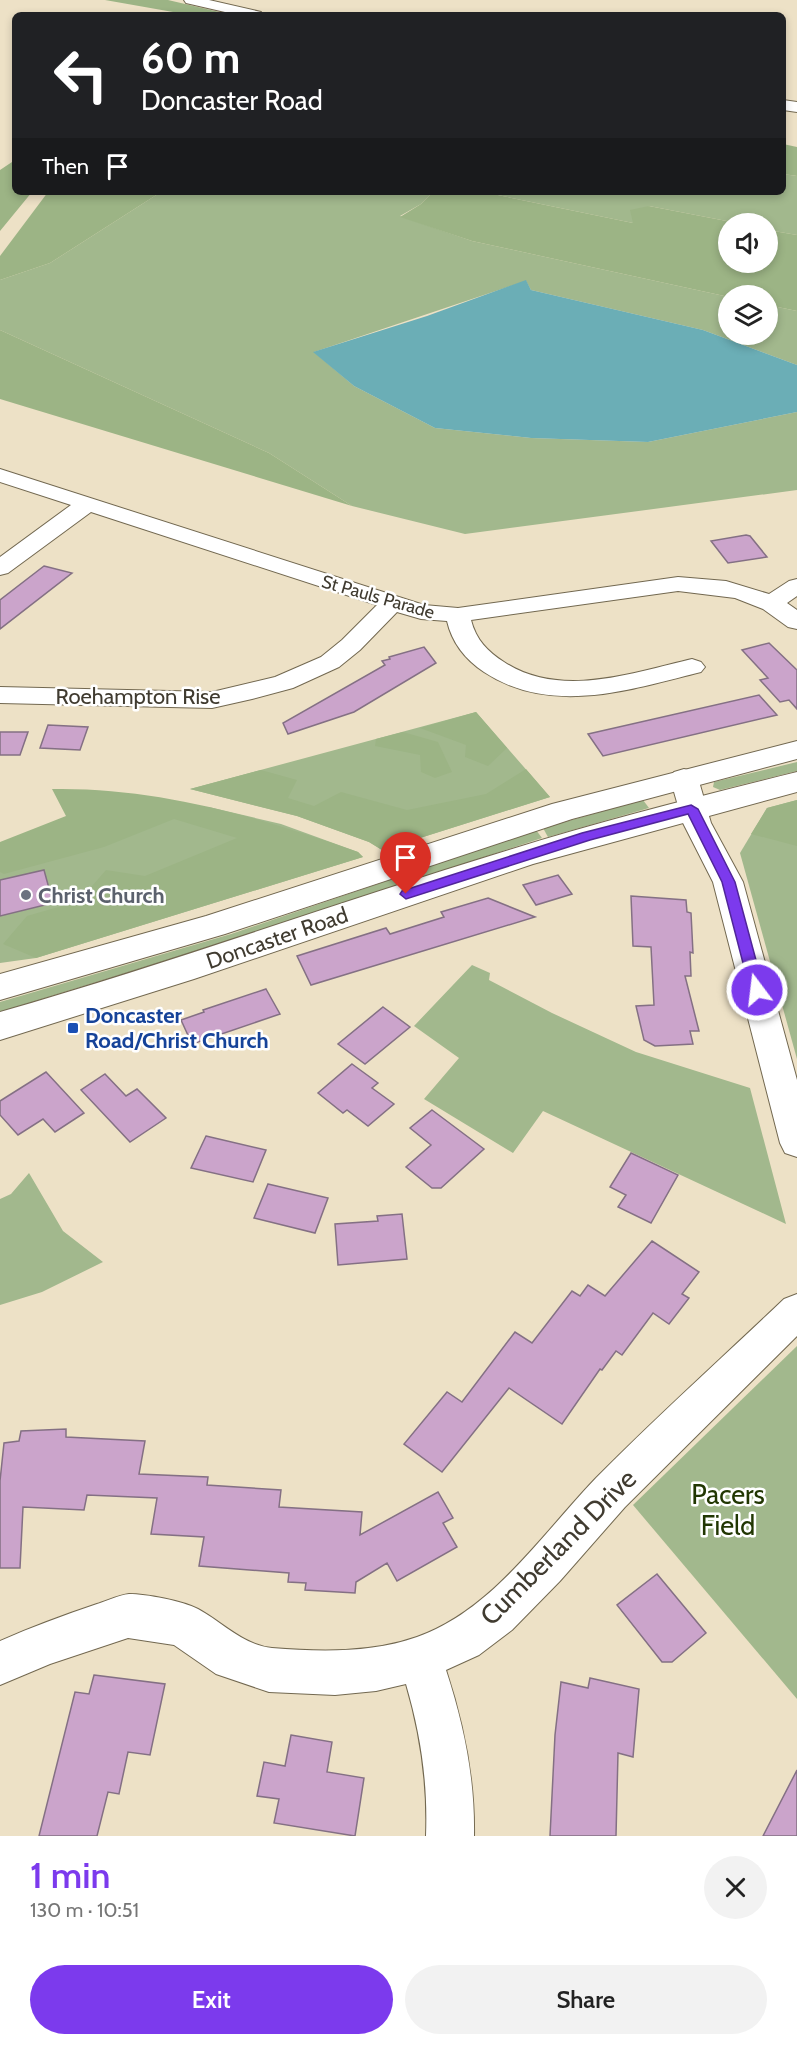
<!DOCTYPE html>
<meta charset="utf-8">
<style>
body{margin:0;font-family:Cabin,sans-serif;background:#f2f2f2;color:#222;height:100vh;display:flex;flex-direction:column;font-size:22px;white-space:nowrap}
*{box-sizing:border-box;margin:0}
p{font-size:20px;color:#767676}
.icon{flex:none;width:33px;height:33px;fill:none;stroke:currentColor;stroke-width:2;stroke-linecap:round;stroke-linejoin:round}
.map{position:relative;height:1836px;overflow:hidden}
.sheet{display:flex;flex-direction:column;background:#fff;flex:1}
.sheet>*{flex:none}
.banner{position:absolute;left:12px;top:12px;width:774px;height:183px;border-radius:9px;box-shadow:0 3px 9px #0003;background:#202124;color:#fff;overflow:hidden}
.fabs{position:absolute;left:718px;top:213px;display:grid;gap:12px}
.fabs a{display:grid;place-items:center;width:60px;height:60px;border-radius:50%;background:#fff;box-shadow:0 3px 9px #0003;font-size:30px}
.pin{position:absolute;display:grid;place-items:center;width:51px;height:51px;color:#fff;margin:-62px -26px;border-radius:50% 50% 50% 0;rotate:-45deg;box-shadow:0 0 6px #0007}
.pin .icon{rotate:45deg}
.me{position:absolute;width:66px;margin:-33px;rotate:345deg;stroke-linejoin:round;filter:drop-shadow(0 0 4px #0008)}
.turn{display:flex;align-items:center;gap:21px;height:126px;padding:0 30px;font-size:27px}
.turn .icon{width:78px;height:78px;stroke-width:2.5}
.turn b{display:block;font-size:42px;line-height:51px}
.then{display:flex;align-items:center;height:57px;padding:0 30px;background:#0003;gap:12px;font-size:22px}
.round{display:grid;place-items:center;flex:none;width:63px;height:63px;border-radius:32px;background:#f2f2f2}
.head{display:flex;align-items:center;justify-content:space-between;height:102px;padding:0 30px}
h1{font-size:36px;font-weight:600;line-height:45px;color:#7c3aed}
.cta{display:flex;gap:12px;margin-top:auto;padding:12px 30px}
.cta a{flex:1;height:69px;border-radius:36px;background:#7c3aed;color:#fff;font-size:24px;font-weight:600;line-height:69px;text-align:center}
.cta a+a{background:#f2f2f2;color:#222}
.map>svg:first-child{display:block}
.green{fill:#a2b88d}
.forest{fill:#9cb485}
.water{fill:#6baeb6}
.building{fill:#cba4cb;stroke:#847084;stroke-width:1.5}
.lines{fill:none;stroke-linecap:round;stroke-linejoin:round}
.minor-casing{stroke:#726850;stroke-width:2}
.major-casing{stroke:#726850;stroke-width:2}
.highway-casing{stroke:#726850;stroke-width:2}
.minor{fill:#fff;fill-rule:evenodd}
.major{fill:#fff;fill-rule:evenodd}
.highway{fill:#fff;fill-rule:evenodd}
.route{fill:#7c3aed;stroke:#51269a;stroke-width:1.5}
.worship-dot{fill:#6b7280;stroke:#fff;stroke-width:2}
.transit-dot{fill:#1a4fb4;stroke:#fff;stroke-width:2}
.labels{text-anchor:middle;dominant-baseline:central;stroke-width:5;stroke-linejoin:round;paint-order:stroke}
.far-street-label{font-size:18px;fill:#403b30;stroke:#fff}
.street-label{font-size:22px;fill:#403b30;stroke:#fff}
.worship-label{font-size:22px;font-weight:bold;fill:#5b616d;stroke:#fff;text-anchor:start}
.transit-label{font-size:22px;font-weight:bold;fill:#164399;stroke:#fff;text-anchor:start}
.near-park-label{font-size:27px;fill:#213602;stroke:#fff}
.near-street-label{font-size:27px;fill:#403b30;stroke:#fff}
</style>
<div class="map">
<svg width="797" height="1836" viewBox="0 0 797 1836">
<rect width="100%" height="100%" fill="#ede1c6"/>
<g class="green">
<path d="M783 174 797 176V235L768 230V224L737 223 649 206 633 223 483 192H783Z"/>
<path d="M161 192H433L421 204 400 216 472 241 729 297V334H768V305L797 311V365L703 330 531 290 526 281 314 352 354 386 435 428 531 438 648 442 797 412V490L465 534 352 506 269 453 0 330V280L50 263Z"/>
<path d="M476 712 550 797 382 850 369 842 297 816 190 789Z"/>
<path d="M797 762V771L720 790 713 787 714 782Z"/>
<path d="M643 800 649 808 548 837 543 828Z"/>
<path d="M797 800V1059L740 853 767 808Z"/>
<path d="M209 807 281 824 358 852 363 857 36 958 0 963V853Z"/>
<path d="M536 830 542 838 235 939 0 1012V1002L231 934Z"/>
<path d="M472 965 490 973 489 980 552 1013 636 1052 750 1088 786 1224 543 1111 513 1153 424 1099 459 1058 414 1026Z"/>
<path d="M29 1173 63 1231 103 1262 42 1292 0 1305V1199L11 1194Z"/>
<path d="M797 1346V1699L633 1505Z"/>
</g>
<g class="forest">
<path d="M105 0H168L232 15H190Z"/>
<path d="M783 144 797 147V176L783 174Z"/>
<path d="M15 160V192H32L0 231V170Z"/>
<path d="M48 192H161L50 263 0 280V256Z"/>
<path d="M433 192H483L633 223 630 210 649 206 737 223 729 224V262H768V230L797 235V311L768 305V296L729 297 472 241 400 217 421 204Z"/>
<path d="M0 330 269 453 352 506 0 399Z"/>
<path d="M476 712 507 748 488 766 465 757 466 745 420 728Z"/>
<path d="M403 732 438 742 452 772 435 778 421 772 420 755 375 746 376 739Z"/>
<path d="M526 769 550 797 382 850 369 842 297 816 190 789 261 770 297 780 288 798 314 806 341 792 407 810 486 794Z"/>
<path d="M52 789C157 787 260 817 358 852L363 857 36 958 3 944 27 916 79 901 106 870 145 876 237 838 174 819 104 847 4 874 0 872V842L66 816Z"/>
<path d="M797 800V846L751 834 767 808Z"/>
</g>
<path class="water" d="M526 280 531 290 703 330 797 365V412L648 442 531 438 435 428 354 386 313 352 427 316Z"/>
<g class="building">
<path d="M746 535 750 536 767 557 728 563 711 541Z"/>
<path d="M44 566 72 573 0 629V600Z"/>
<path d="M769 643 797 670V709L789 700 780 702 760 680 768 678 742 650Z"/>
<path d="M424 647 436 663 354 712 288 734 283 723 385 665 382 661 390 659 389 657Z"/>
<path d="M759 695 777 715 603 756 588 734Z"/>
<path d="M48 725 88 727 80 750 40 748Z"/>
<path d="M0 732H28L20 755H0Z"/>
<path d="M44 870 53 903 0 916V880Z"/>
<path d="M558 875 572 894 536 905 523 885Z"/>
<path d="M631 896 686 900 687 912 691 913 693 953 690 952 691 976H685L699 1031H690L693 1044 655 1046 644 1040 636 1006 654 1005 651 947 633 946Z"/>
<path d="M488 898 535 917 311 985 297 956 386 928 390 934 444 917 441 912Z"/>
<path d="M266 989 280 1014 192 1044 181 1020 204 1012 203 1010Z"/>
<path d="M383 1007 410 1027 365 1064 338 1044Z"/>
<path d="M352 1064 378 1083 372 1088 394 1104 368 1126 347 1110 343 1113 318 1093Z"/>
<path d="M46 1072 84 1113 55 1132 43 1119 18 1135 0 1115V1101Z"/>
<path d="M105 1074 126 1096 137 1089 166 1118 130 1142 81 1090Z"/>
<path d="M432 1110 484 1149 441 1188H432L406 1167 431 1145 410 1128Z"/>
<path d="M206 1136 266 1150 253 1182 191 1168Z"/>
<path d="M631 1153 678 1175 651 1223 618 1207 626 1195 610 1187Z"/>
<path d="M268 1184 328 1198 315 1233 254 1218Z"/>
<path d="M402 1214 407 1259 338 1265 335 1224 378 1221 377 1216Z"/>
<path d="M652 1241 699 1272 682 1294 689 1298 669 1324 653 1313 622 1355 616 1351 602 1370 600 1369 562 1424 509 1388 442 1472 404 1444 447 1392 462 1402 515 1332 532 1343 572 1291 580 1296 588 1285 605 1296Z"/>
<path d="M66 1429V1437L145 1441 139 1474 208 1477 207 1485 281 1490 279 1507 362 1512 360 1535 438 1492 453 1518 443 1523 457 1547 397 1581 387 1563 356 1582 355 1593 305 1590 306 1583 288 1582 289 1573 199 1566 204 1537 151 1534 157 1498 87 1495 84 1510 23 1507 20 1568H0V1481L4 1443 19 1441 21 1431Z"/>
<path d="M657 1574 706 1633 672 1662H662L617 1605Z"/>
<path d="M94 1675 165 1684 150 1755 128 1752 119 1794 108 1792 97 1836H39L75 1692 89 1694Z"/>
<path d="M590 1678 639 1689 633 1757 618 1753 616 1836H550L555 1735 561 1682 588 1688Z"/>
<path d="M291 1735 332 1742 327 1772 364 1778 355 1836 274 1823 279 1799 257 1796 264 1762 285 1766Z"/>
<path d="M797 1770V1836H763Z"/>
</g>
<g class="lines">
<g class="minor-casing">
<g id="minor">
<path d="M0 469 424 605 458 608 678 577 726 581 769 594 789 581 797 579V596L787 603 797 610V629L788 627 763 609 735 598 678 591 471 620C476 640 488 652 504 662 560 699 632 673 692 659L701 662 705 667 701 672C630 690 550 716 484 672 466 660 452 643 447 621L421 619 397 612 360 650 339 667 293 688 252 699 212 708 0 703V687L212 692 275 677 321 657 342 640 377 605 91 512 8 573 0 575V557L71 505 0 482Z"/>
<path d="M684 769 694 772 698 778 711 823 743 882 797 1080V1157L785 1153 780 1143 713 882 683 823 670 778 674 772Z"/>
<path d="M797 1294V1336L625 1507 560 1581 512 1630 479 1655 446 1670C464 1725 475 1778 474 1836H426C428 1783 421 1735 406 1684L376 1691 335 1695 269 1692 216 1674 174 1645 128 1638 50 1664 0 1685V1641C32 1627 64 1615 97 1604 107 1601 119 1595 129 1594 146 1594 183 1601 198 1609 222 1622 243 1645 272 1648 320 1652 372 1653 417 1637 493 1610 542 1534 596 1478 656 1417 721 1359 784 1299Z"/>
</g>
</g>
<g class="major-casing">
<g id="major">
<path d="M184 0H209L261 12 263 15H238L186 3Z"/>
<path d="M783 100 797 102V112L783 110Z"/>
</g>
</g>
<g class="highway-casing">
<g id="highway">
<path d="M797 741V759L572 819 225 934 0 1000V974L206 916 552 804Z"/>
<path d="M797 772V792L533 864 194 979 0 1040V1012C171 963 338 902 509 850 604 820 701 796 797 772Z"/>
</g>
</g>
<use href="#minor" class="minor"/>
<use href="#major" class="major"/>
<use href="#highway" class="highway"/>
</g>
<path class="route" d="M691 805 698 809 735 882 764 990 762 994 757 996 750 990 722 882 688 814 590 840 406 899 400 894 402 891 582 833Z"/>
<circle class="worship-dot" cx="26" cy="895" r="6"/>
<rect class="transit-dot" x="67" y="1022" width="12" height="12" rx="3"/>
<g class="labels">
<g class="far-street-label">
<text transform="translate(378 597) rotate(16)">St Pauls Parade</text>
</g>
<g class="street-label">
<text x="138" y="696">Roehampton Rise</text>
<text transform="translate(277 938) rotate(-19)">Doncaster Road</text>
</g>
<g class="worship-label">
<text x="38" y="895">Christ Church</text>
</g>
<g class="transit-label">
<text x="85" y="1015">Doncaster<tspan x="85" dy="25">Road/Christ Church</tspan></text>
</g>
<g class="near-park-label">
<text x="728" y="1494">Pacers<tspan x="728" dy="31">Field</tspan></text>
</g>
<g class="near-street-label">
<text transform="translate(558 1547) rotate(-45)">Cumberland Drive</text>
</g>
</g>
</svg>
<div class="fabs">
<a><svg class="icon" aria-label="sound" viewBox="0 0 24 24"><path d="M4 9h4l5-4v14l-5-4H4zM17 9q2 3 0 6"/></svg></a>
<a><svg class="icon" aria-label="layers" viewBox="0 0 24 24"><path d="M12 4l9 5-9 5-9-5zM3 14l9 5 9-5"/></svg></a>
</div>
<div class="pin" style="left:406px;top:894px;background:#d93025"><svg class="icon" aria-label="arrive" viewBox="0 0 24 24"><path d="M6 21V4h12l-3 4 3 4H6"/></svg></div>
<svg class="me" style="left:757px;top:990px" viewBox="-20 -20 40 40"><circle r="17" fill="#7c3aed" stroke="#fff" stroke-width="3"/><path d="M0-11L8 9 0 5-8 9z" fill="#fff"/></svg>
<div class="banner">
<div class="turn"><svg class="icon" aria-label="left" viewBox="0 0 24 24"><path d="M17 20v-9H6M10 6l-5 5 5 5"/></svg><div><b>60 m</b>Doncaster Road</div></div>
<div class="then">Then<svg class="icon" aria-label="arrive" viewBox="0 0 24 24"><path d="M6 21V4h12l-3 4 3 4H6"/></svg></div>
</div>
</div>
<section class="sheet">
<div class="head"><div><h1>1 min</h1><p>130 m · 10:51</p></div><a class="round"><svg class="icon" aria-label="close" viewBox="0 0 24 24"><path d="M6 6l12 12M18 6L6 18"/></svg></a></div>
<div class="cta"><a>Exit</a><a>Share</a></div>
</section>
